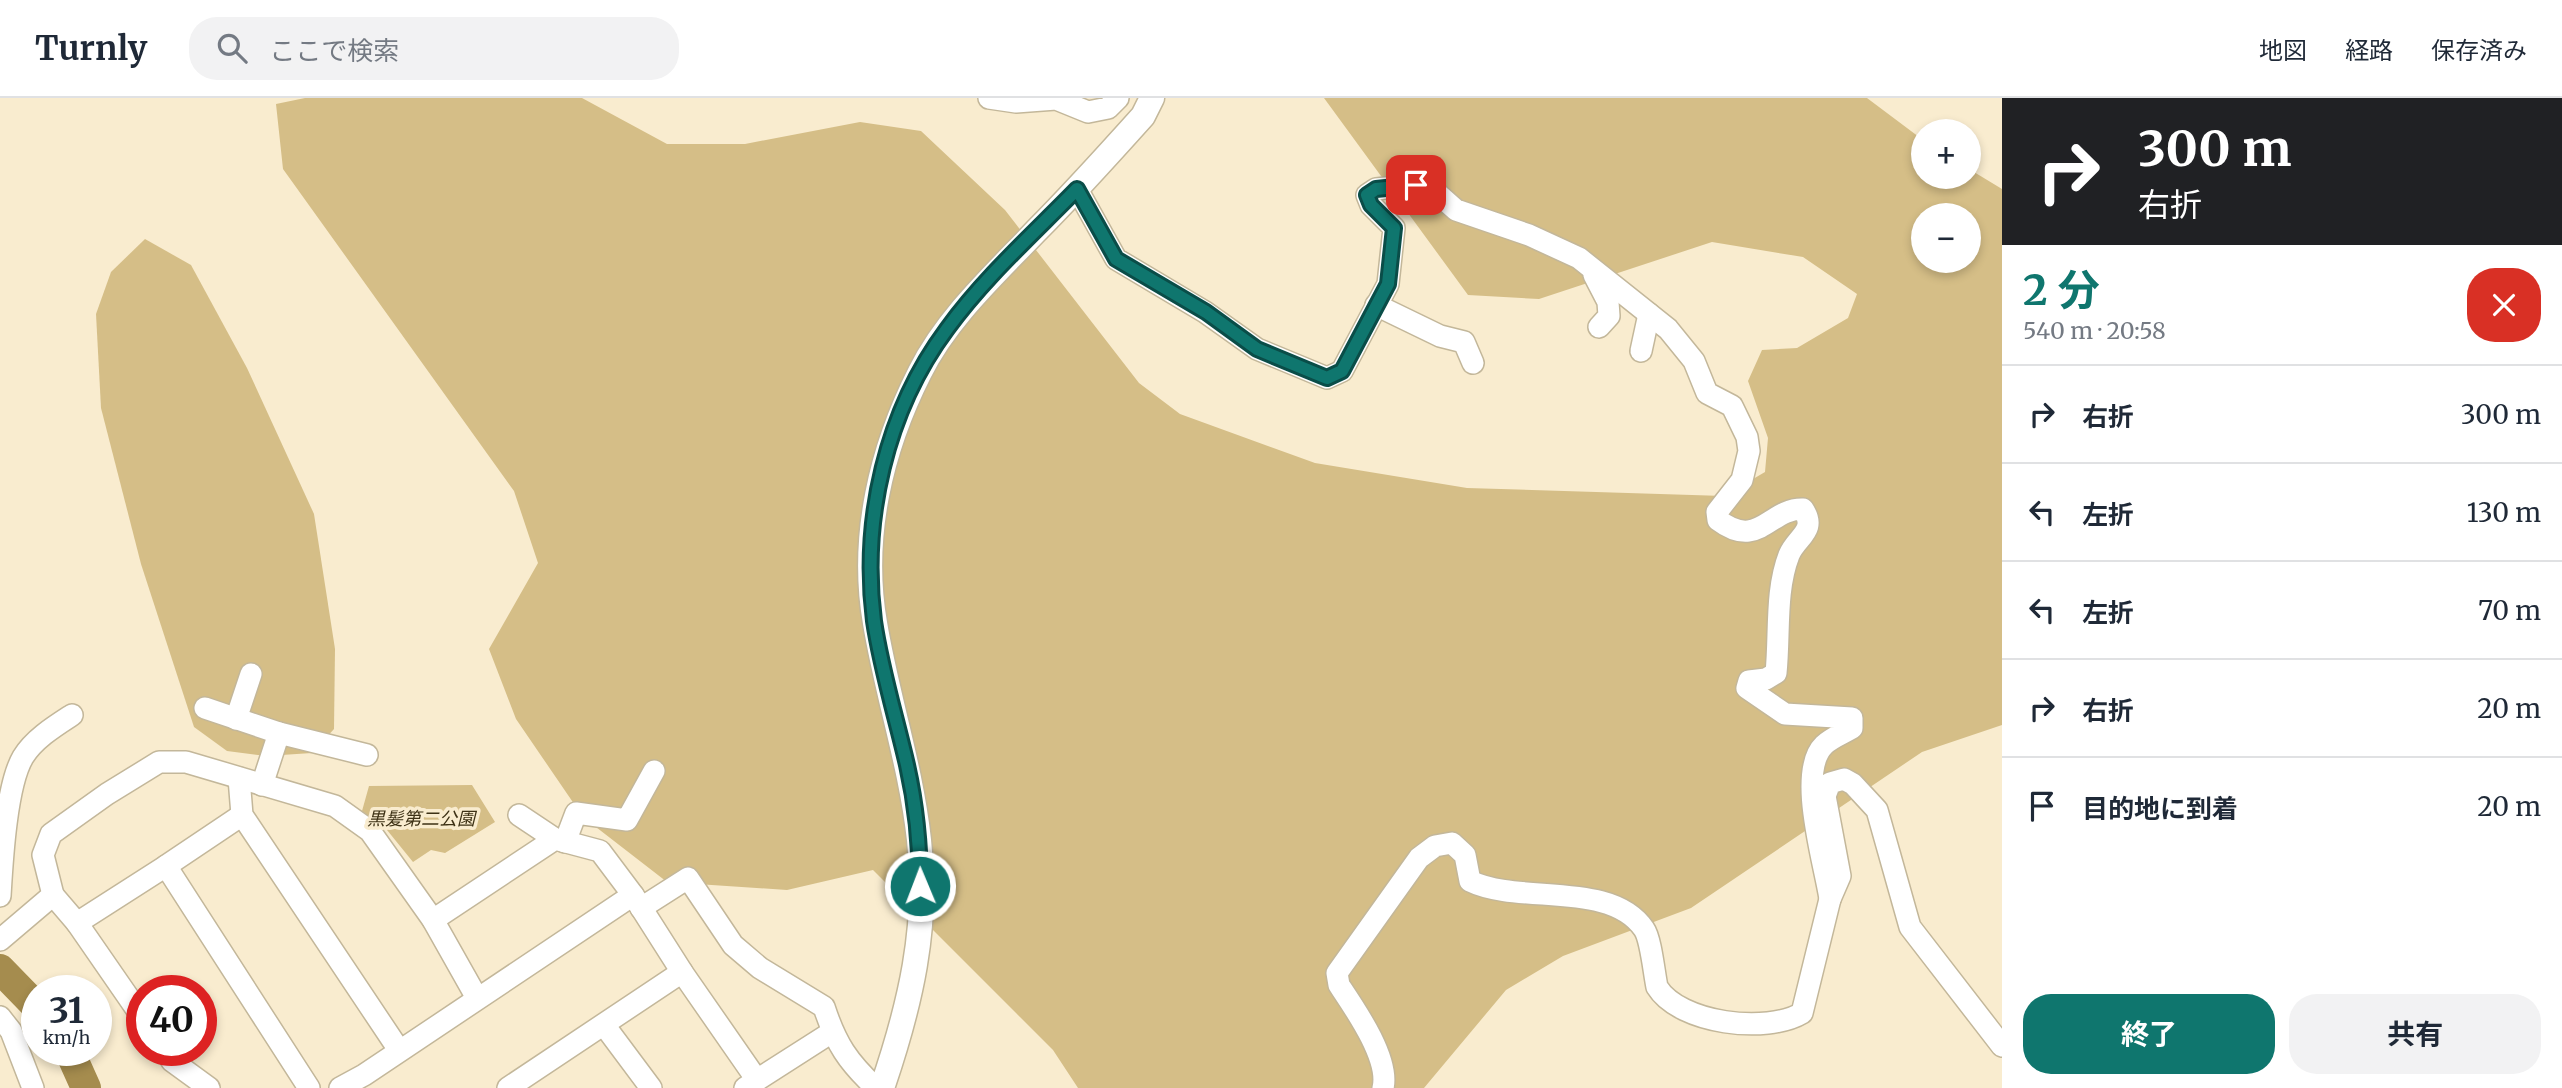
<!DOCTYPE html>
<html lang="ja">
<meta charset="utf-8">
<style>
body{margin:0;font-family:Merriweather,"Noto Sans JP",serif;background:#f2f2f3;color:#1f2937;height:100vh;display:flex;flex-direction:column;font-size:26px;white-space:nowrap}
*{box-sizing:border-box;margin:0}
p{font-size:23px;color:#747a83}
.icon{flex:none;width:38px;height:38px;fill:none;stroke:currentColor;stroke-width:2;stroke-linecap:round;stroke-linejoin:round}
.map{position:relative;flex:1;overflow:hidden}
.details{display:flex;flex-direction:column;background:#fff;width:560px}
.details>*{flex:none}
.top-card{background:#202124;color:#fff;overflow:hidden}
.controls{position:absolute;left:1911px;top:21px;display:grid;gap:14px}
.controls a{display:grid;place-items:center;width:70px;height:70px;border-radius:50%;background:#fff;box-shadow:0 4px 10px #0003;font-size:35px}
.speed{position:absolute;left:21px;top:877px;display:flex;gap:14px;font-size:35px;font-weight:700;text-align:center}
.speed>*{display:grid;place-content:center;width:91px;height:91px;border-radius:50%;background:#fff;box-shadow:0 4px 10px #0003;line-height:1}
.speed small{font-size:18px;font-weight:400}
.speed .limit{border:10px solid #d22;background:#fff;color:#111}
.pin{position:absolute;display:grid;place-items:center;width:60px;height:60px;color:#fff;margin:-30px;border-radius:14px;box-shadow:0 4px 10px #0006}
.me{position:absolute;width:77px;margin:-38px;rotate:359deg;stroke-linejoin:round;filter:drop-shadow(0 0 5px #0008)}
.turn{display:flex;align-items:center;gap:24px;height:147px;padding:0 21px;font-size:32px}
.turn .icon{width:91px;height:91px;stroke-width:2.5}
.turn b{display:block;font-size:49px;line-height:60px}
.round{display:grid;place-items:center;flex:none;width:74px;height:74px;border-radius:28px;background:#f2f2f3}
.head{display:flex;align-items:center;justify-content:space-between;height:119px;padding:0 21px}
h1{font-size:42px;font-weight:700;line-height:52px;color:#0f766e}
.action{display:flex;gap:14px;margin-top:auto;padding:14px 21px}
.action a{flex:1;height:80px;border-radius:28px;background:#0f766e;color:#fff;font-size:28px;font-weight:700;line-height:80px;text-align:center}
.action a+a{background:#f2f2f3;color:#1f2937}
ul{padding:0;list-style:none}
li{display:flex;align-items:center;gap:21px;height:98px;padding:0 21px;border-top:2px solid #e0e1e3}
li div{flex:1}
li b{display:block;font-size:26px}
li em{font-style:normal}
header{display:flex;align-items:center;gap:42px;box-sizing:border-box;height:98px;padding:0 35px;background:#fff;border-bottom:2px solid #e0e1e3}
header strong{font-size:33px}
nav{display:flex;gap:38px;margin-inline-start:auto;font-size:24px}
.search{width:490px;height:63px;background:#f2f2f3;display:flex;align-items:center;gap:18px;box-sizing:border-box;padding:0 24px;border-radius:28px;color:#747a83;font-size:26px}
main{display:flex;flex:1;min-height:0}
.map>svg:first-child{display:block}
.green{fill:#d5be87;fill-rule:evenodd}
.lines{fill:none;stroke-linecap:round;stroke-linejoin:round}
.river{stroke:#a58c4e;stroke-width:30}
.minor-casing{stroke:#c3b79a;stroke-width:24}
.tertiary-casing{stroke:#c3b79a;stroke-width:27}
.minor{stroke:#fff;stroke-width:21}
.tertiary{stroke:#fff;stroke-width:24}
.route-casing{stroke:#0a4d48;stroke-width:18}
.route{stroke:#0f766e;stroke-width:12}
.labels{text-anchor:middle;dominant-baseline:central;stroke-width:7;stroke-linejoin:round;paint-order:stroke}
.park-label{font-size:18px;font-style:italic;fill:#3d3115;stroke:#f9eccf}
</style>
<header>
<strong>Turnly</strong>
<div class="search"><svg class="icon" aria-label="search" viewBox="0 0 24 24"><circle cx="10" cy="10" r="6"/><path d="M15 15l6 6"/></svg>ここで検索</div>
<nav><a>地図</a><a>経路</a><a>保存済み</a></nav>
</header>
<main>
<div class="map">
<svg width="2002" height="990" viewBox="0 0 2002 990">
<rect width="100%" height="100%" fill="#f9eccf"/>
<g class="green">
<path d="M305 0H582L667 46H745L860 24 921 33 1005 112 1139 285 1180 316 1315 365 1467 390 1724 398 1765 374 1768 340 1748 283 1762 252 1797 250 1848 220 1857 196 1803 159 1712 144 1539 201 1468 197 1324 0H1867L1923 42V79H1969V71L2002 91V627L1922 654 1691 810 1563 858 1506 892 1424 990H1078L1053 952 873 772 787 792 667 784 583 719 516 621 489 551 538 465 514 393 283 71 276 6ZM1923 117H1969V163H1923Z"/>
<path d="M145 141 191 167 247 270 314 416 335 551 334 631 312 655 266 658 227 653 194 629 141 466 101 310 96 216 111 174Z"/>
<path d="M472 687 495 724 445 755 431 752 413 764 387 732 362 713 369 688Z"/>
</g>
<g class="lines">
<g class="river">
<path d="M0 871 37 909"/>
<path d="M69 952 86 990"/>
</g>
<g class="minor-casing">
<g id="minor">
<path d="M989 0 1016 4 1056 1 1088 14 1108 10 1118 0"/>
<path d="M1077 91 1116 161 1205 214 1257 251 1327 280 1342 273 1388 186 1394 130 1371 107 1367 97 1376 91 1416 87 1438 96 1456 112 1529 137 1579 160 1668 231 1694 263 1707 295 1732 308 1747 339 1749 353 1742 382 1717 414 1718 422C1759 453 1769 410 1803 411 1818 433 1796 439 1789 457 1775 493 1780 536 1776 575L1766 581 1749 583 1747 590 1785 616 1852 620V630C1844 635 1831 640 1824 647 1796 674 1825 766 1830 801L1840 778 1825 698 1830 685 1844 681 1853 686 1877 712 1910 829 2002 948"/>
<path d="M1594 177 1608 204 1609 218 1599 229"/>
<path d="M1376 207 1440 238 1464 244 1473 265"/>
<path d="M1641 253 1649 216"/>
<path d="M205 610 279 635 262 687"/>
<path d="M236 621 251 576"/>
<path d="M279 635 367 657"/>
<path d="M239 680 242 717 399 952"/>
<path d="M519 717 555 741"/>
<path d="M565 744 576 715 627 722 654 673"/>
<path d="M166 768 242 717"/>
<path d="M53 797 77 825 142 919"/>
<path d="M0 798C2 764 6 688 23 659 34 641 55 628 72 617"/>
<path d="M641 810 688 780 733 847 760 870 824 909C836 946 848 964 876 990"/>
<path d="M433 822 555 741 600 753 633 797 682 874 757 982 745 990"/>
<path d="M77 825 166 768 309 990"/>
<path d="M0 842 53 797 43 757 51 736 107 696 159 664H186L335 708 370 733 433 822 477 900"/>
<path d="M0 919 11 933 33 990"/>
<path d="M604 927 651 990"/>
<path d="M165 952 172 963 209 990"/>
<path d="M757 982 832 934"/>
<path d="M340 990 364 977 633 797"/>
<path d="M508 990 682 874"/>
<path d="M1383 990C1390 961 1355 911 1339 887L1337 875 1419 760 1435 748 1452 745 1465 757 1470 783C1519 807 1611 782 1644 831 1651 841 1654 875 1657 889 1680 926 1767 936 1802 915L1830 801"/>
</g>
</g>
<g class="tertiary-casing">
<path id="tertiary" d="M882 990C910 908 929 829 919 742 911 668 887 598 875 525 860 439 881 351 920 274 947 220 994 177 1036 133 1073 96 1108 57 1143 18L1152 0"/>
</g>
<use href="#minor" class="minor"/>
<use href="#tertiary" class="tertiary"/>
</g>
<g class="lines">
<g class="route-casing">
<path id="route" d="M920 788C920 748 916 707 907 667 896 619 881 571 874 523 861 422 886 313 947 231 984 180 1033 136 1077 91L1116 161 1206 214 1257 251 1327 280 1342 273 1388 186 1394 130 1371 107 1367 97 1376 91 1416 87"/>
</g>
<use href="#route" class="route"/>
</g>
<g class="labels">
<g class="park-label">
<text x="421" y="720">黒髪第二公園</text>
</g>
</g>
</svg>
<div class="controls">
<a>+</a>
<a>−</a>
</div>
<div class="speed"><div>31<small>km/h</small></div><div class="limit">40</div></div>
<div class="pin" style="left:1416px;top:87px;background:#d93025"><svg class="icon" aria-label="arrive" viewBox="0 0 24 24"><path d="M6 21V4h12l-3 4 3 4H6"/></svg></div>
<svg class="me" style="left:920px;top:788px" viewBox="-20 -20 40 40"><circle r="17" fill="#0f766e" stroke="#fff" stroke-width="3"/><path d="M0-11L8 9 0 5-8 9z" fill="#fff"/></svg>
</div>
<section class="details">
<div class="top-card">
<div class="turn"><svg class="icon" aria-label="right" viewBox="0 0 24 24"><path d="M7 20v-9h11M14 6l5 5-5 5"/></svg><div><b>300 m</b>右折</div></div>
</div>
<div class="head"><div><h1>2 分</h1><p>540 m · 20:58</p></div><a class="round" style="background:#d93025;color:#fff"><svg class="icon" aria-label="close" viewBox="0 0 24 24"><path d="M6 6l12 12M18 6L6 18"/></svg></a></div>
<ul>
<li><svg class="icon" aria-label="right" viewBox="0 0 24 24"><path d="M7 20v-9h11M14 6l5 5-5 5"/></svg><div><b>右折</b></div><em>300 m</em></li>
<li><svg class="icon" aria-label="left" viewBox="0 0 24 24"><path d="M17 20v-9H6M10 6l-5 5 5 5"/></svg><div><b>左折</b></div><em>130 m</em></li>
<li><svg class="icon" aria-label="left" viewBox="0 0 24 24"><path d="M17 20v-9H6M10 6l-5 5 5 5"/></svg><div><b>左折</b></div><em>70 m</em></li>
<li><svg class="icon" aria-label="right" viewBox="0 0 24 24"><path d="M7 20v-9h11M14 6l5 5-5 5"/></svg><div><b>右折</b></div><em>20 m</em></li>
<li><svg class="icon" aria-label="arrive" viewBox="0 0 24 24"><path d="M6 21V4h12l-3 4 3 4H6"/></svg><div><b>目的地に到着</b></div><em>20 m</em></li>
</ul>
<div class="action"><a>終了</a><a>共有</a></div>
</section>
</main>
